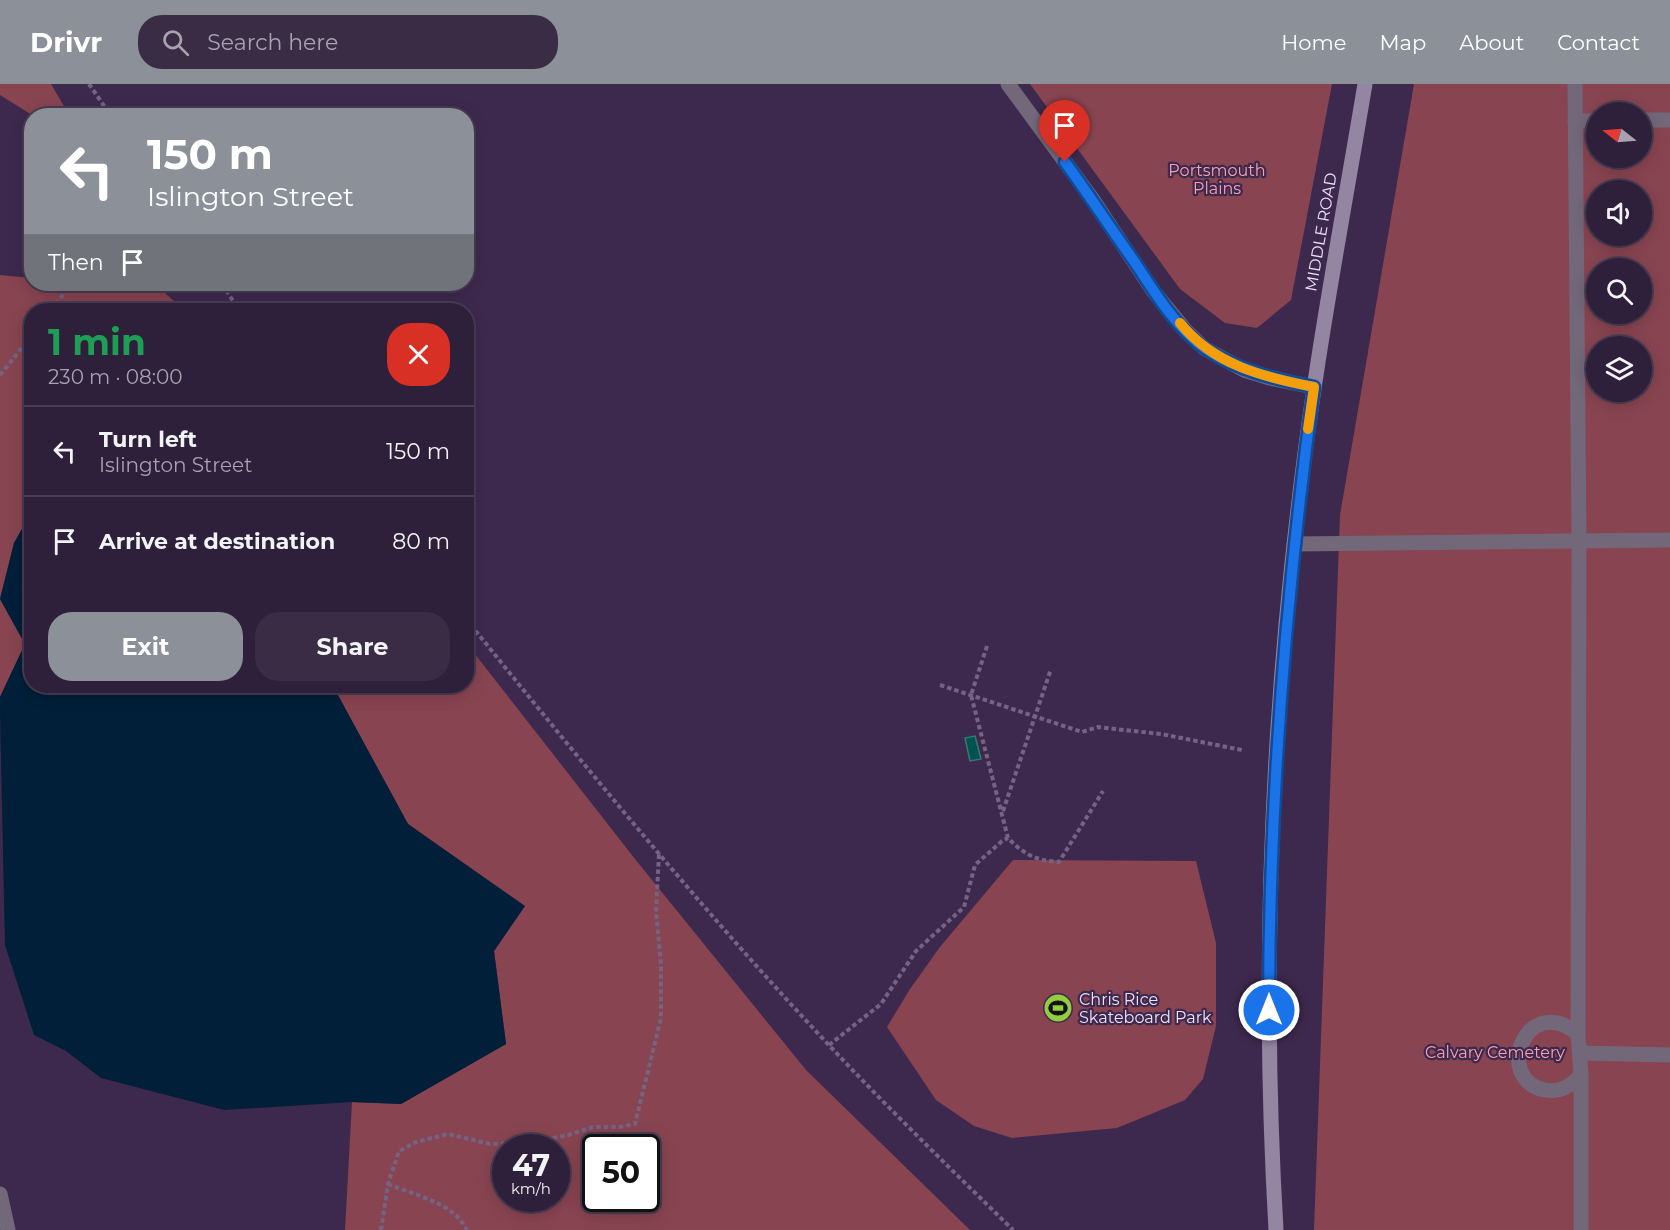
<!DOCTYPE html>
<meta charset="utf-8">
<style>
body{margin:0;font-family:Montserrat,sans-serif;background:#3a2c45;color:#f1f3f6;height:100vh;display:flex;flex-direction:column;font-size:22px;white-space:nowrap}
*{box-sizing:border-box;margin:0}
p{font-size:20px;color:#a7a2af}
.icon{flex:none;width:33px;height:33px;fill:none;stroke:currentColor;stroke-width:2;stroke-linecap:round;stroke-linejoin:round}
.map{position:relative;flex:1;overflow:hidden}
.sheet{position:absolute;left:24px;top:219px;width:450px;height:390px;display:flex;flex-direction:column;background:#2e1f3a;border-radius:24px;box-shadow:0 3px 15px #0003,0 0 0 2px #493d54}
.sheet>*{flex:none}
.hud{position:absolute;left:24px;top:24px;width:450px;height:183px;border-radius:24px;box-shadow:0 3px 15px #0003,0 0 0 2px #493d54;background:#8c9099;color:#fff;overflow:hidden}
.needle{width:39px;rotate:287deg}
.fabs{position:absolute;left:1586px;top:18px;display:grid;gap:12px}
.fabs a{display:grid;place-items:center;width:66px;height:66px;border-radius:50%;background:#2e1f3a;box-shadow:0 3px 15px #0003,0 0 0 2px #493d54;font-size:30px}
.speed{position:absolute;left:492px;top:1050px;display:flex;gap:12px;font-size:30px;font-weight:700;text-align:center}
.speed>*{display:grid;place-content:center;width:78px;height:78px;border-radius:50%;background:#2e1f3a;box-shadow:0 3px 15px #0003,0 0 0 2px #493d54;line-height:1}
.speed small{font-size:15px;font-weight:400}
.speed .limit{border:3px solid #111;border-radius:9px;background:#fff;color:#111}
.pin{position:absolute;display:grid;place-items:center;width:51px;height:51px;color:#fff;margin:-62px -26px;border-radius:50% 50% 50% 0;rotate:-45deg;box-shadow:0 0 6px #0007}
.pin .icon{rotate:45deg}
.me{position:absolute;width:66px;margin:-33px;rotate:0deg;stroke-linejoin:round;filter:drop-shadow(0 0 4px #0008)}
.turn{display:flex;align-items:center;gap:21px;height:126px;padding:0 24px;font-size:27px}
.turn .icon{width:78px;height:78px;stroke-width:2.5}
.turn b{display:block;font-size:42px;line-height:51px}
.then{display:flex;align-items:center;height:57px;padding:0 24px;background:#0003;gap:12px;font-size:22px}
.round{display:grid;place-items:center;flex:none;width:63px;height:63px;border-radius:24px;background:#3a2c45}
.head{display:flex;align-items:center;justify-content:space-between;height:102px;padding:0 24px}
h1{font-size:36px;font-weight:700;line-height:45px;color:#1e9e55}
.action{display:flex;gap:12px;margin-top:auto;padding:12px 24px}
.action a{flex:1;height:69px;border-radius:24px;background:#8c9099;color:#fff;font-size:24px;font-weight:700;line-height:69px;text-align:center}
.action a+a{background:#3a2c45;color:#f1f3f6}
ul{padding:0;list-style:none}
li{display:flex;align-items:center;gap:18px;height:90px;padding:0 24px;border-top:2px solid #493d54}
li div{flex:1}
li b{display:block;font-size:22px}
li em{font-style:normal}
header{display:flex;align-items:center;gap:36px;box-sizing:border-box;height:84px;padding:0 30px;background:#8c9099;color:#fff}
header strong{font-size:28px}
nav{display:flex;gap:33px;margin-inline-start:auto;font-size:21px}
.search{width:420px;height:54px;background:#3a2c45;display:flex;align-items:center;gap:15px;box-sizing:border-box;padding:0 21px;border-radius:24px;color:#a7a2af;font-size:22px}
.map>svg:first-child{display:block}
.green{fill:#884451;fill-rule:evenodd}
.water{fill:#011f39}
.building{fill:#01534f;stroke:#357974;stroke-width:1.5}
.lines{fill:none;stroke-linecap:round;stroke-linejoin:round}
.path{stroke:#756384;stroke-width:4;stroke-dasharray:4.5 3;stroke-linecap:butt}
.service{stroke:#72687a;stroke-width:15}
.tertiary{stroke:#72687a;stroke-width:15}
.secondary{stroke:#9485a2;stroke-width:15}
.route-casing{stroke:#114b97;stroke-width:15}
.route{stroke:#1a73e8;stroke-width:10}
.slow{stroke:#f59e0b;stroke-width:10}
.labels{text-anchor:middle;dominant-baseline:central;stroke-width:4.5;stroke-linejoin:round;paint-order:stroke}
.park-label{font-size:16px;fill:#faa1b0;stroke:#3e294e}
.street-label{font-size:16px;fill:#ede1f9;stroke:#3e294e}
.poi-label{font-size:16px;fill:#ede1f9;stroke:#3e294e;text-anchor:start}
</style>
<header>
<strong>Drivr</strong>
<div class="search"><svg class="icon" aria-label="search" viewBox="0 0 24 24"><circle cx="10" cy="10" r="6"/><path d="M15 15l6 6"/></svg>Search here</div>
<nav><a>Home</a><a>Map</a><a>About</a><a>Contact</a></nav>
</header>
<div class="map">
<svg width="1670" height="1146" viewBox="0 0 1670 1146">
<rect width="100%" height="100%" fill="#3e294e"/>
<g class="green">
<path d="M0 0H51L69 31H32L0 11Z"/>
<path d="M1030 0H1332L1291 216 1257 244 1225 239 1180 205Z"/>
<path d="M1414 0H1670V1146H1314L1340 431ZM1596 28H1641V74H1596ZM1596 106H1641V152H1596ZM1596 184H1641V230H1596ZM1596 262H1641V308H1596Z"/>
<path d="M0 191 31 194 32 200H81L165 209 184 226H32L31 429 14 459 0 515 25 560 0 613Z"/>
<path d="M467 560 635 775 806 986 970 1146H345L352 1018 401 1020 506 960 494 867 524 823 408 740 333 602H466ZM506 1064H556V1114H506ZM596 1064H646V1114H596Z"/>
<path d="M1013 776 1196 777 1216 859V942L1203 995 1185 1016 1117 1044 1012 1054 974 1042 936 1016 887 943 910 905 940 863Z"/>
</g>
<path class="water" d="M31 429 32 602H333L408 740 525 822 494 867 506 960 401 1020 352 1018 224 1026 101 994 66 967 34 951 5 861 0 628V613L25 560 0 515 14 459Z"/>
<path class="building" d="M975 652 981 675 970 677 965 654Z"/>
<g class="lines">
<g class="path">
<path d="M89 0 111 32"/>
<path d="M222 200 239 226"/>
<path d="M51 226 72 200"/>
<path d="M0 291 32 251"/>
<path d="M466 535C588 686 710 836 843 976 898 1034 956 1090 1013 1146"/>
<path d="M987 562 971 611 1008 754C1023 770 1037 777 1059 778L1103 707"/>
<path d="M940 601 1082 648 1098 643 1115 645 1161 650 1242 666"/>
<path d="M1003 727 1051 585"/>
<path d="M829 961 881 920 916 867 964 823 975 781 1002 757 1008 754"/>
<path d="M388 1100C415 1112 452 1117 467 1146"/>
<path d="M381 1146 388 1100 399 1067 416 1058 448 1050 490 1060 528 1059 568 1051 593 1043H619L635 1040 661 934V880L656 828 659 770"/>
</g>
<g class="service">
<path d="M1575 0 1579 456 1578 950 1581 991V1146"/>
<path d="M1641 36H1670"/>
<path d="M1575 37H1596"/>
<path d="M1294 460 1670 456"/>
<path d="M1578 950C1527 907 1492 995 1545 1006 1560 1009 1571 1002 1581 991"/>
<path d="M1580 969 1670 971"/>
<path d="M0 1110 8 1146"/>
</g>
<path class="tertiary" d="M1008 0 1093 116 1154 208 1186 247 1204 264 1244 286 1270 294 1314 303"/>
<path class="secondary" d="M1276 1146C1261 890 1271 632 1304 377 1320 251 1344 126 1365 0"/>
</g>
<g class="lines">
<g class="route-casing">
<path id="route" d="M1065 78C1089 111 1112 146 1136 180 1154 208 1178 246 1206 265 1239 287 1275 295 1314 303 1286 510 1269 717 1269 926"/>
</g>
<use href="#route" class="route"/>
<path class="slow" d="M1180 239C1214 281 1263 293 1314 303L1308 345"/>
</g>
<defs>
<g id="stadium-disc" transform="scale(1.5)"><circle r="9.5" fill="#93cc3d" stroke="#3e294e"/><path d="M0-5a6.5 5 0 1 0 0 10a6.5 5 0 1 0 0-10ZM-3.5-1.8h7v3.6h-7Z" fill="#111"/></g>
</defs>
<g fill-rule="evenodd">
<use href="#stadium-disc" x="1058" y="924"/>
</g>
<g class="labels">
<g class="park-label">
<text x="1217" y="86">Portsmouth<tspan x="1217" dy="18">Plains</tspan></text>
<text x="1495" y="968">Calvary Cemetery</text>
</g>
<g class="street-label">
<text transform="translate(1321 148) rotate(-80)">MIDDLE ROAD</text>
</g>
<g class="poi-label">
<text x="1079" y="915">Chris Rice<tspan x="1079" dy="18">Skateboard Park</tspan></text>
</g>
</g>
</svg>
<div class="fabs">
<a><svg class="needle" viewBox="-14 -14 28 28"><path d="M0-13l5 13h-10z" fill="#e53935"/><path d="M0 13l5-13h-10z" fill="#a7a2af"/></svg></a>
<a><svg class="icon" aria-label="sound" viewBox="0 0 24 24"><path d="M4 9h4l5-4v14l-5-4H4zM17 9q2 3 0 6"/></svg></a>
<a><svg class="icon" aria-label="search" viewBox="0 0 24 24"><circle cx="10" cy="10" r="6"/><path d="M15 15l6 6"/></svg></a>
<a><svg class="icon" aria-label="layers" viewBox="0 0 24 24"><path d="M12 4l9 5-9 5-9-5zM3 14l9 5 9-5"/></svg></a>
</div>
<div class="speed"><div>47<small>km/h</small></div><div class="limit">50</div></div>
<div class="pin" style="left:1065px;top:78px;background:#d93025"><svg class="icon" aria-label="arrive" viewBox="0 0 24 24"><path d="M6 21V4h12l-3 4 3 4H6"/></svg></div>
<svg class="me" style="left:1269px;top:926px" viewBox="-20 -20 40 40"><circle r="17" fill="#1a73e8" stroke="#fff" stroke-width="3"/><path d="M0-11L8 9 0 5-8 9z" fill="#fff"/></svg>
<div class="hud">
<div class="turn"><svg class="icon" aria-label="left" viewBox="0 0 24 24"><path d="M17 20v-9H6M10 6l-5 5 5 5"/></svg><div><b>150 m</b>Islington Street</div></div>
<div class="then">Then<svg class="icon" aria-label="arrive" viewBox="0 0 24 24"><path d="M6 21V4h12l-3 4 3 4H6"/></svg></div>
</div>
<section class="sheet">
<div class="head"><div><h1>1 min</h1><p>230 m · 08:00</p></div><a class="round" style="background:#d93025;color:#fff"><svg class="icon" aria-label="close" viewBox="0 0 24 24"><path d="M6 6l12 12M18 6L6 18"/></svg></a></div>
<ul>
<li><svg class="icon" aria-label="left" viewBox="0 0 24 24"><path d="M17 20v-9H6M10 6l-5 5 5 5"/></svg><div><b>Turn left</b><p>Islington Street</p></div><em>150 m</em></li>
<li><svg class="icon" aria-label="arrive" viewBox="0 0 24 24"><path d="M6 21V4h12l-3 4 3 4H6"/></svg><div><b>Arrive at destination</b></div><em>80 m</em></li>
</ul>
<div class="action"><a>Exit</a><a>Share</a></div>
</section>
</div>
